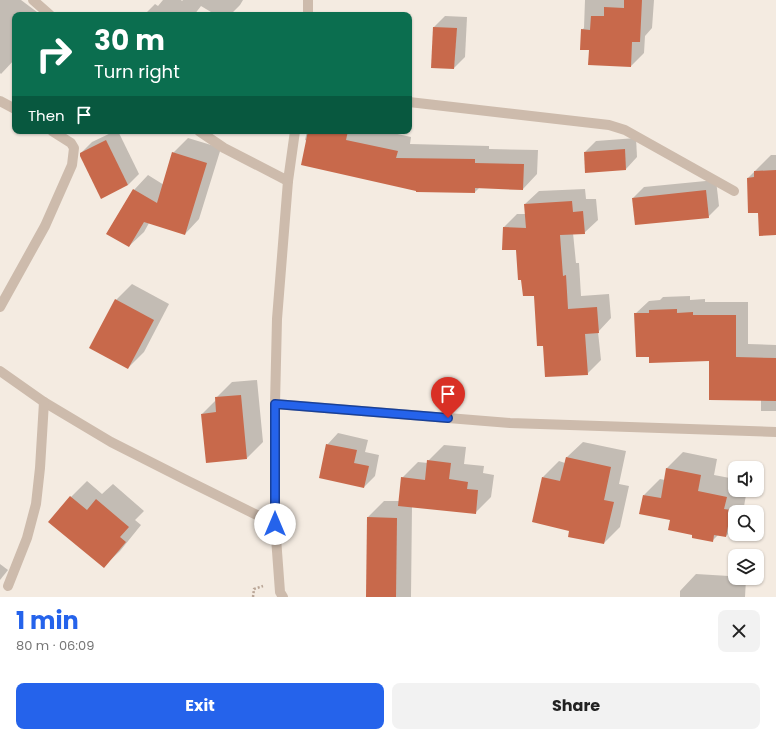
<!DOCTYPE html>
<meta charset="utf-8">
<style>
body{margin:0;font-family:Poppins,sans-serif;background:#f2f2f2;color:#222;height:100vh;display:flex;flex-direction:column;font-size:15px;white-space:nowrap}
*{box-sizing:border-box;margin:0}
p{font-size:13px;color:#767676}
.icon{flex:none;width:22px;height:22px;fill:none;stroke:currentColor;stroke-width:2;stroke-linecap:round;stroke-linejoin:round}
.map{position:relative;height:597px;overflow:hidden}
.details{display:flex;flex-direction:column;background:#fff;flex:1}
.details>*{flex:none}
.hud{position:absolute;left:12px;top:12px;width:400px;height:122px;border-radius:8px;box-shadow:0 1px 3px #0004;background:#0b6e4f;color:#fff;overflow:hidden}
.buttons{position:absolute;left:728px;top:461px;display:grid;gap:8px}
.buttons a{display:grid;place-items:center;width:36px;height:36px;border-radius:8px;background:#fff;box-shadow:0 1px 3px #0004;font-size:20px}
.pin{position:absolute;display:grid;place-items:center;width:34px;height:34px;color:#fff;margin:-41px -17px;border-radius:50% 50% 50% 0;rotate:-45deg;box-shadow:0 0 4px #0007}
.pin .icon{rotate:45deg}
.me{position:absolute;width:44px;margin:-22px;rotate:0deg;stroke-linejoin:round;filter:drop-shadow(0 0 3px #0008)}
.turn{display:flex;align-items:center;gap:14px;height:84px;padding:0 16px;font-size:18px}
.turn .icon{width:52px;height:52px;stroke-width:2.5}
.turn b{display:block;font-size:28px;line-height:34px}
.then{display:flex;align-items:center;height:38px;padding:0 16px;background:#0003;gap:8px;font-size:15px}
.round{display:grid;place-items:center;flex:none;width:42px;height:42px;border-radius:8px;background:#f2f2f2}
.headline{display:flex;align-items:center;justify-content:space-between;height:68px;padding:0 16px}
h1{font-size:24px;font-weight:700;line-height:30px;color:#2563eb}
.primary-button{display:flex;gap:8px;margin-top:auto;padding:8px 16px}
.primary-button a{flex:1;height:46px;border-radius:8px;background:#2563eb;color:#fff;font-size:16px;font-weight:700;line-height:46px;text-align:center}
.primary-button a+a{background:#f2f2f2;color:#222}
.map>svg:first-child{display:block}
.shadow{fill:#0003}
.building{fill:#c8694b}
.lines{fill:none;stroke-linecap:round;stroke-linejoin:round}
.path{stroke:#b9a596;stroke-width:2.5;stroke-dasharray:2 2;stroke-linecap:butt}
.street{stroke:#cdbbac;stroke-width:10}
.route-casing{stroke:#184099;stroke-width:10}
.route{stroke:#2563eb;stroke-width:7}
</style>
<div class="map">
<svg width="776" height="597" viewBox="0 0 776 597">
<rect width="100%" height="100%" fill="#f4ebe1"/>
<g class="shadow">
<path d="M0 0H21L41 15H15V59L1 74 0 73Z"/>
<path d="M163 0H181L182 1 183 0H243L240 5 230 15H216L201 6 194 15H144L155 4 158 6Z"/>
<path d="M585 0H654L652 28 645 36 644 53 631 66 590 49 582 30 584 28Z"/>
<path d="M445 16 467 17 465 57 454 68 434 27Z"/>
<path d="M115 131H118L139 174 128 185 81 153 92 142Z"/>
<path d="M307 131H384L411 137 410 144 489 146V149L538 150 537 174 523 189 480 187 475 192 417 190 305 140Z"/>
<path d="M188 138 221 148 199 219 185 234 149 223 144 232 129 246 134 190 148 175 164 185 173 153Z"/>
<path d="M636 138 637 157 626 169 586 171 585 152 596 141Z"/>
<path d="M771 155H776V234L759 212 748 178Z"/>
<path d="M716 180 719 206 708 217 633 198 644 187Z"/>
<path d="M585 189 586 199H596L598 220 584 233H573L576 263H579L581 296 609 294 611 318 598 332 601 360 587 374 544 345 534 295 517 250 504 227 517 214H526L525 204 539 191Z"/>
<path d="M132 284 169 304 144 352 128 368 116 300Z"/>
<path d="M690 296V300L705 299V302H748V344L776 345V411H761V400L710 360 650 356 635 314 649 301 660 300 663 297Z"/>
<path d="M257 380 263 442 247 458 202 414 216 400V398L232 382Z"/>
<path d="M338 433 368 440 365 452 379 455 375 476 364 487 327 445Z"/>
<path d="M583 442 626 451 619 484 629 486 620 527 604 543 570 530 543 477 559 461 565 463 566 458Z"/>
<path d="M444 445 466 447 464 464 484 466 483 473 494 475 491 497 475 513 412 506 411 597H367L368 517 384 501H400L402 478 418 462 428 463V461Z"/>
<path d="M683 452 717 459 714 475 735 479V490H740V494L746 495 743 512H735V527L726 536 718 535 712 541 694 534 671 519 644 495 660 479 665 480 667 468Z"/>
<path d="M87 481 102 494 113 484 144 511 135 520 141 525 120 551 103 567 71 497Z"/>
<path d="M0 564 8 570 0 580Z"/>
<path d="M696 574 729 576V578L746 579 745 597H680V591Z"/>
</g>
<g class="building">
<path d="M624 0H642L640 42H632L631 67 588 65 589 50H580L581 29 590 30 591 16H604V7L624 8Z"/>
<path d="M433 27 457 28 454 69 431 68Z"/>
<path d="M308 131H348L346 140 398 151 396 158 475 159V163L524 164 523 190 475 188V193L416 192V191L301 165Z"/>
<path d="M106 140 128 185 101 199 80 156V153Z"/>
<path d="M625 149 626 170 585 173 584 152Z"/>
<path d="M172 152 207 163 185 235 144 222 129 247 106 234 133 189 157 203Z"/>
<path d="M776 170V235L759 236 758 213H748L747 178 754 177V171Z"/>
<path d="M706 190 709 218 635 225 632 198Z"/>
<path d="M572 201 573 212 583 211 585 234 560 235 563 276 566 275 568 309 597 307 599 333 585 334 588 375 545 377 543 346H537L534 296H523L521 280H518L516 250H502L503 227 526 228 524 204Z"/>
<path d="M115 299 154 320 128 369 89 348Z"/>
<path d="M677 309V313L693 312V315H736V357L776 358V401L709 400V361L649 363V357H636L634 313H649V310Z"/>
<path d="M241 395 247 459 206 463 201 414 216 412 215 397Z"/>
<path d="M326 444 357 450 354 463 369 466 364 488 319 478Z"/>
<path d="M566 457 611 467 604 500 614 502 604 544 568 537 569 531 532 522 542 477 560 481Z"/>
<path d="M427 460 451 463 449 479 468 482 467 489 478 490 476 514 398 506 401 477 425 480Z"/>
<path d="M666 468 701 475 698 491 727 497 724 509 731 510 726 537 714 535 713 542 692 538V535L668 530 670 520 639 514 643 495 661 498Z"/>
<path d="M70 496 87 510 96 499 129 527 120 537 126 542 104 568 48 522Z"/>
<path d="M367 517 397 518 396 597H366Z"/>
</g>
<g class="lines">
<path class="path" d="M253 597 254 589 263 586"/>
<g class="street">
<path d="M33 0 50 15"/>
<path d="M308 0V15"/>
<path d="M0 101 15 109"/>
<path d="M409 102 609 125 625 130 734 191"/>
<path d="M199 131 224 148 288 181"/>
<path d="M0 307 45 226 72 165 74 148 71 143 52 131"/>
<path d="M0 371 44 402 111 442 186 480 275 524"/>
<path d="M275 404 510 423 776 432"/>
<path d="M8 586 27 538 36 504 40 468 44 402"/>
<path d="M283 597 280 592 275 524V404L277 319 288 181 295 131"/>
</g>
</g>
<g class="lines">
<g class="route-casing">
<path id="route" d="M275 524V404L448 418"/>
</g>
<use href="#route" class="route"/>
</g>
</svg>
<div class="buttons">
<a><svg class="icon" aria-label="sound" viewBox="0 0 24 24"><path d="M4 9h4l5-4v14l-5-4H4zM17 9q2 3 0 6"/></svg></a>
<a><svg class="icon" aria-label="search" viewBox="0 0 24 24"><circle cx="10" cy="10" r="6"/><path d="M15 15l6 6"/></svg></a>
<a><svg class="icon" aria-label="layers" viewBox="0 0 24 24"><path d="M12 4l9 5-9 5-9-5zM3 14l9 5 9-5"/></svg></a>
</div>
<div class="pin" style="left:448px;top:418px;background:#d93025"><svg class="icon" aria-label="arrive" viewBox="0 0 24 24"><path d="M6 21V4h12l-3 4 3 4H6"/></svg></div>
<svg class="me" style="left:275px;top:524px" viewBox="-20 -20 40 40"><circle r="19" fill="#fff"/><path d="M0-13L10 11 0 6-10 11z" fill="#2563eb"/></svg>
<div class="hud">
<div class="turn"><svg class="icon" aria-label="right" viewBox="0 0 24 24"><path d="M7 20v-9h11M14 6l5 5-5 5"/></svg><div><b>30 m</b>Turn right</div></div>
<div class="then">Then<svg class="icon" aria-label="arrive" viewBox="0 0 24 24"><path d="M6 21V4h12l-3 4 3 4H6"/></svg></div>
</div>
</div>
<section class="details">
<div class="headline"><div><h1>1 min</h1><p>80 m · 06:09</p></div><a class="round"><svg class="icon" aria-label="close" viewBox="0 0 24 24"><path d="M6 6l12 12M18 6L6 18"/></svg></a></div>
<div class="primary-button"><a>Exit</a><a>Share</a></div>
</section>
